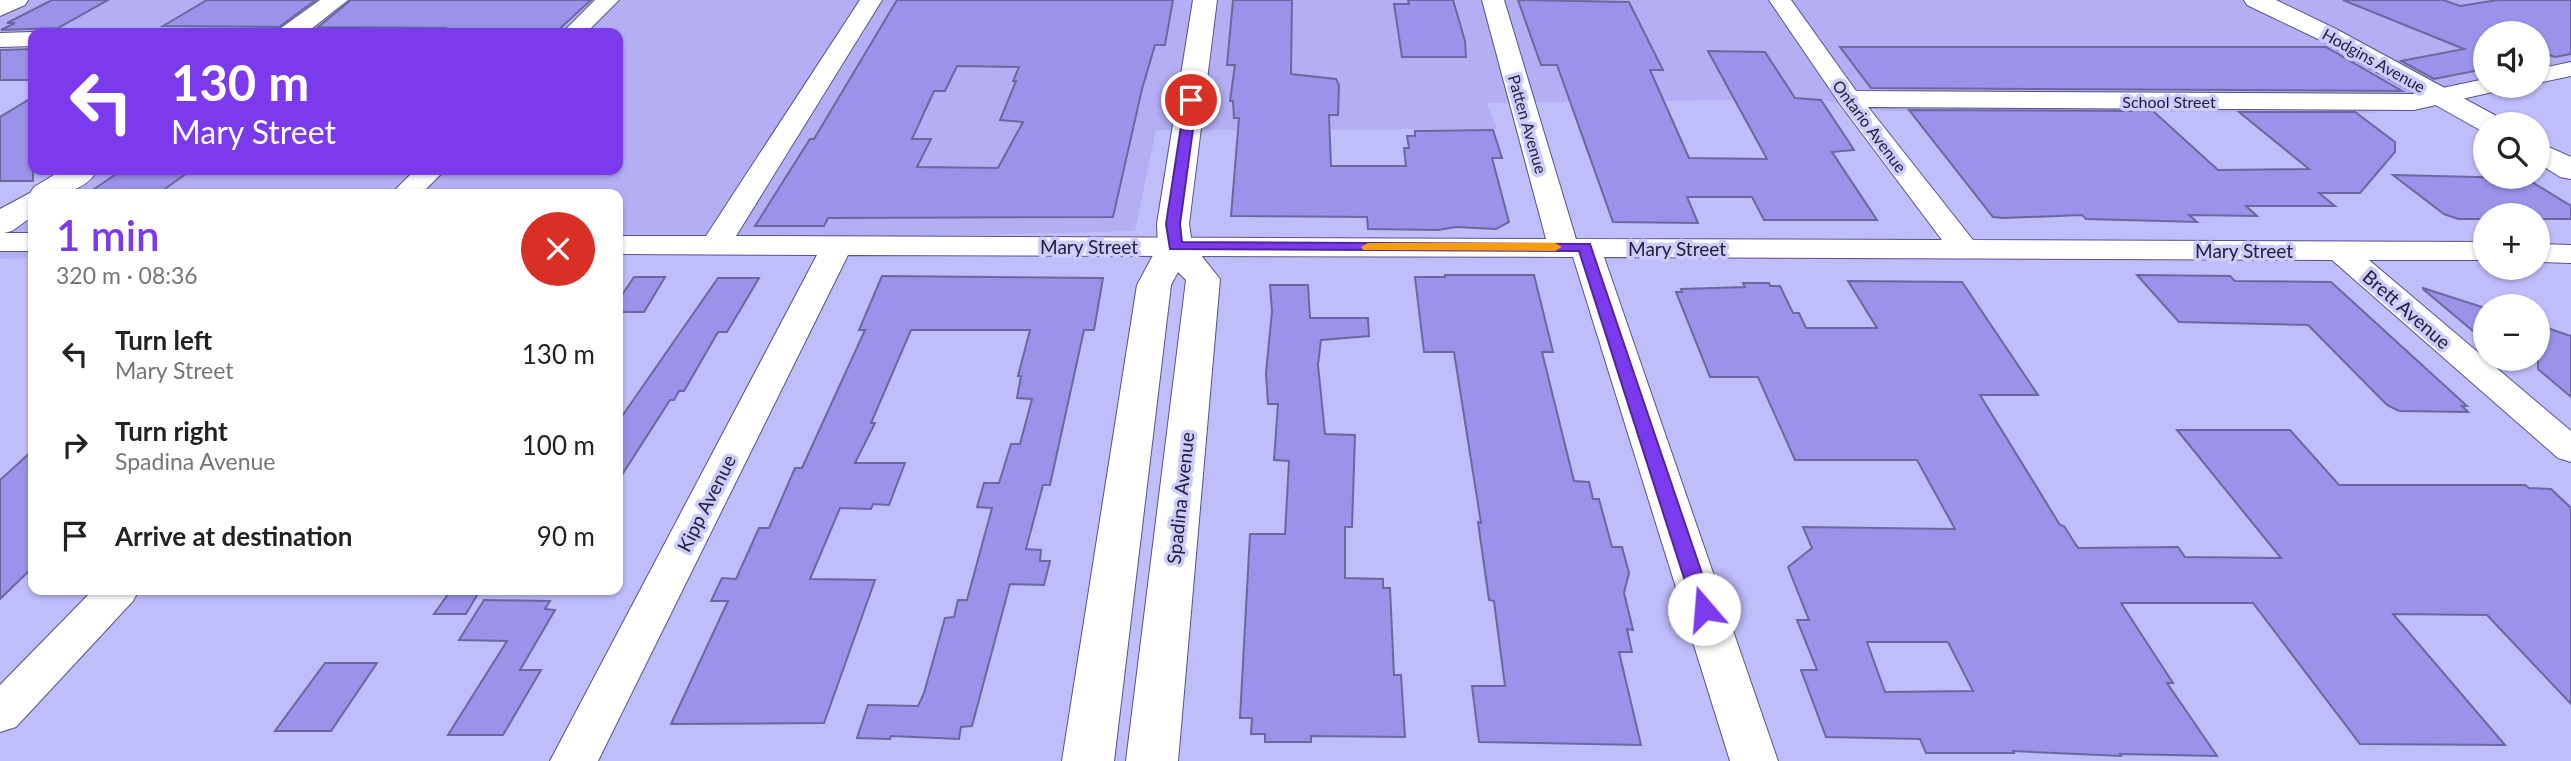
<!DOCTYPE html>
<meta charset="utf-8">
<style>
body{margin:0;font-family:Lato,sans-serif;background:#f6f6f6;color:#222;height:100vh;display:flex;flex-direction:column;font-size:26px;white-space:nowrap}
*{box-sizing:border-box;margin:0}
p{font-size:23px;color:#767676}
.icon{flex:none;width:38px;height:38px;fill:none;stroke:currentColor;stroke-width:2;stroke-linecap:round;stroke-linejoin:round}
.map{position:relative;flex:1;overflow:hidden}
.sheet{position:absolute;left:28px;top:189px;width:595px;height:406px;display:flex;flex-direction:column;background:#fff;border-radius:14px;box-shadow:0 2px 5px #0004}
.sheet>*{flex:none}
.top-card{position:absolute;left:28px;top:28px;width:595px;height:147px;border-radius:14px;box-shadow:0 2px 5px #0004;background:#7c3aed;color:#fff;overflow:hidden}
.tools{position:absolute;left:2473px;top:21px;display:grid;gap:14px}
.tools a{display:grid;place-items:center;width:77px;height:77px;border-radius:50%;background:#fff;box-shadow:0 2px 5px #0004;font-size:35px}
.pin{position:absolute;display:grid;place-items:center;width:60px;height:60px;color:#fff;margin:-30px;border:4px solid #fff;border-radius:50%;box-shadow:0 2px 7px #0007}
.me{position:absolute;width:77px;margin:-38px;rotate:342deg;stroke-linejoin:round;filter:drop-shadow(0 0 5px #0008)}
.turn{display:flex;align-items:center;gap:24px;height:147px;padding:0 28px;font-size:32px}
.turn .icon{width:91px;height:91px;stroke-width:2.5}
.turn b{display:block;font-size:49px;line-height:60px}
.round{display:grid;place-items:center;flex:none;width:74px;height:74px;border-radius:37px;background:#f6f6f6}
.head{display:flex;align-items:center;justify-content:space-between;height:119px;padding:0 28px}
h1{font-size:42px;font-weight:600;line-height:52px;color:#7c3aed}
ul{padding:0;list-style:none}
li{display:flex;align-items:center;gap:21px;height:91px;padding:0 28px}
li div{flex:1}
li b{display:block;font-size:26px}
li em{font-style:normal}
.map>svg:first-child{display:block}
.built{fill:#b4aff4}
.building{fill:#9b92ea;stroke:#6c679f;stroke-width:2;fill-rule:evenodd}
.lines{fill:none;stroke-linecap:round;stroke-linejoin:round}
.street-casing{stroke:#575288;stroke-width:2}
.secondary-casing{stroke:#575288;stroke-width:2}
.street{fill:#fff;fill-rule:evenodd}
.secondary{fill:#fff;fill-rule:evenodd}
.route{fill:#7c3aed;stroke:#51269a;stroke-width:2}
.slow{fill:#f59e0b}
.labels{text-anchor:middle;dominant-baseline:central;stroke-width:7;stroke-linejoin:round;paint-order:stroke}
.far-street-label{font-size:16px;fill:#232138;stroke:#cecbfe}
.street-label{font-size:19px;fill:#232138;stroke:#cecbfe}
</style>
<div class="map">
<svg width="2571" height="761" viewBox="0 0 2571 761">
<rect width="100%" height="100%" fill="#c0bdfb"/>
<path class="built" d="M7 0H2571V64L2538 72V33H2485V85L2371 113 1883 111 1816 99 1487 103 1497 129 1156 130 1135 231 618 244V194H33V258L0 259V212L65 170H618V33H33V42L0 41V3Z"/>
<g class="building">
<path d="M52 0H108L58 28 1 30 15 23H7Z"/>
<path d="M207 0H316L279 27 163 26Z"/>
<path d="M351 0H591L555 33H439L445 28 318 27Z"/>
<path d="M897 0H1173L1165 45H1155L1142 89 1113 217 828 218 824 226H755L810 139H814ZM957 66 1019 67 1013 81H1016L1000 120 1023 122 998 168 917 167 931 139H912L934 91H945Z"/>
<path d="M1233 0H1292L1291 74 1336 79 1339 85 1338 115H1329L1331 166H1406L1404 148H1409L1407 136H1415V131L1493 130 1502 158H1492L1509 222 1496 229 1456 227 1438 230 1368 229 1367 217 1231 216 1239 118H1234L1233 101H1230L1235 65H1227Z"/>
<path d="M1408 0H1453L1465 41 1466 57H1402L1394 4H1409Z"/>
<path d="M1518 0 1629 2 1663 70H1650L1689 158 1767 159 1708 51 1765 52 1795 98 1821 100 1854 150 1832 152 1877 220H1764L1752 197H1687L1698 223 1613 222 1557 65H1541Z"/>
<path d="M2343 0H2443L2460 6 2498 0H2571V54L2555 57 2538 51V33H2485V69L2434 79 2401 61 2464 49Z"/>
<path d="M1840 47H2326L2402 91 1871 88Z"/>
<path d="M33 49V80H0V50Z"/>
<path d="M33 97V181H0V117Z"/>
<path d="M1909 110 2153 111 2218 170 2309 169 2239 112H2355L2395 142V152L2360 193H2319L2335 206H2246L2257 216 2189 215 2197 222 2086 219 2082 215 2003 218 1993 217Z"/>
<path d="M122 170H191L158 194H87Z"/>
<path d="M2393 175 2520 178 2532 182 2571 206V219H2538V215H2485V219H2458L2444 214Z"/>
<path d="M1445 275H1534L1553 352H1542L1574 481 1589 482 1593 499H1599L1612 547H1622L1629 573 1624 593 1633 630 1627 629 1632 652H1619L1641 745 1479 742 1472 686H1505L1494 601 1489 600 1478 522 1481 523 1454 352H1424L1415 277H1445Z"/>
<path d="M2137 275 2230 276 2235 281 2331 282 2467 406H2462L2468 412 2399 411 2387 405 2308 325 2179 322Z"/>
<path d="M882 276 1103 278 1094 330H1084L1050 485H1043L1026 549 1041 550 1040 561H1050L1044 585 1010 584 972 726 961 727 959 739 891 736 890 739 857 738 868 705 918 706 924 693 945 618 954 617 958 600H967L992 508 977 507 984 483H999L1011 444H1020L1032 399 1017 398 1021 376H1018L1030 330H911L871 423H875L855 463H905L889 505 873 504 871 509 840 508 810 579 875 580 824 723 671 724 728 601H711L722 578 736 579 759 528H769L795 468H802L865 330H859Z"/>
<path d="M634 277H665L644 312H618V301Z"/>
<path d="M718 278H759L727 332H718L684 391H679L674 400H670L618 481V422Z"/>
<path d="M1848 281 1962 282 2038 395H1980L2060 525 2064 526 2078 548 2178 547 2185 557 2281 558 2177 430H2290L2339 485H2525L2529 488 2551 489 2571 508V704L2487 615 2393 614 2505 745 2360 744 2253 603H2121L2173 683H2167L2217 756 2120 754 2121 756 2013 751 2014 753H1926L1920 739 1826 737 1801 670H1817L1797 620H1809L1788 567 1812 548 1803 527 1955 529 1917 460H1795L1758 377H1710L1676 292H1682L1681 289 1745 287 1743 283H1769L1770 286H1780L1793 313H1799L1806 328H1877ZM1867 642H1948L1973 691 1885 692Z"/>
<path d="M1270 285H1308L1310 318H1368L1369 336 1321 340 1318 365 1325 434 1355 435 1352 527H1345V578L1383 579V588H1390L1394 675H1401L1405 737 1311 736V742H1265V734H1251L1252 718H1240L1250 534H1285L1289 461 1274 460 1278 404H1268L1266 373 1272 311Z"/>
<path d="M2423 288 2485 308V341L2423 289Z"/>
<path d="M2538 325 2571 336V397L2538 369Z"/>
<path d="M33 450V567L0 599V480Z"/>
<path d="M451 590H480L466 614H434Z"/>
<path d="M484 600 550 601 545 609 555 610 520 670H541L503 735H448L507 641 459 640Z"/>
<path d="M325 663H377L331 731H275Z"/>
</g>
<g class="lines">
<g class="street-casing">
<g id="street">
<path d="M0 0H28L25 5 0 16Z"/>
<path d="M595 0H619L586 33H562Z"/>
<path d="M860 0H882L736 236 1546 239 1482 0H1504L1576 239 1942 240 1840 104 1769 0H1791L1856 91 2414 94 2485 79V86H2500L2497 91 2414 110 1868 107 1973 240 2485 242V260H2369L2571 431V462L2558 458 2332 260 1604 257 1778 761H1730L1573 257 848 255 598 761H550L817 255 618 254V236H706Z"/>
<path d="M33 32 38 33H33V46L0 47V33Z"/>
<path d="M2571 62V76L2538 83V69Z"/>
<path d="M415 170H445L421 194H391Z"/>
<rect x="0" y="233" width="33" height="18"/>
<path d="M2538 244 2571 245V263L2538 262Z"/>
<path d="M93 590H139L133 601 16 727 0 732V685Z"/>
</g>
</g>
<g class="secondary-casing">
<g id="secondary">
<path d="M320 0H348L306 33H277L281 28Z"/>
<path d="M1193 0H1217L1189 224 1192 244 1220 279 1178 761H1126L1186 280 1178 272 1171 285 1114 761H1062L1137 285 1158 246 1157 224Z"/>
<path d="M2244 0H2276L2336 29 2500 118 2504 124H2485V131L2480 130 2318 39 2247 5Z"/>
<path d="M2538 142 2571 157V179L2560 177 2538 163Z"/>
<path d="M62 170H98C82 194 59 194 33 194V216L12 231 0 234V209L30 193 34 187Z"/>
</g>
</g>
<use href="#street" class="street"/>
<use href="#secondary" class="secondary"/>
</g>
<path class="route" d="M1191 96 1197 100 1180 224 1182 242 1590 244 1714 609 1711 614H1697L1694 609 1579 251 1170 249 1166 224 1185 100Z"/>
<path class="slow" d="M1368 243H1555L1562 247 1555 251 1363 250 1361 247Z"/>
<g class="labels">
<g class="far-street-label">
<text transform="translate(2374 60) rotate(29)">Hodgins Avenue</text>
<text x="2169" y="101">School Street</text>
<text transform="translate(1528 124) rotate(74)">Patten Avenue</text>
<text transform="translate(1870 126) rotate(53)">Ontario Avenue</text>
</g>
<g class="street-label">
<text x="1089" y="246">Mary Street</text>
<text x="1677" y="248">Mary Street</text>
<text x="2244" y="250">Mary Street</text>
<text transform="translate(2407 309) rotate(41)">Brett Avenue</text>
<text transform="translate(1180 498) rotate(-84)">Spadina Avenue</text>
<text transform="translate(706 503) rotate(-63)">Kipp Avenue</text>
</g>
</g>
</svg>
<div class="tools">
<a><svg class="icon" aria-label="sound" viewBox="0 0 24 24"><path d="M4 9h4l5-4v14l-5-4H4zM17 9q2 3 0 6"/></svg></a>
<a><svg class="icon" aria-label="search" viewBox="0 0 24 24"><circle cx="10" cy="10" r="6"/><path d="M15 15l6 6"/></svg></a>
<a>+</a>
<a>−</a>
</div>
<div class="pin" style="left:1191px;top:100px;background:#d93025"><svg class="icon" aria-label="arrive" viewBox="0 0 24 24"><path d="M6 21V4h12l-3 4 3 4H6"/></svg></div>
<svg class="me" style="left:1704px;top:609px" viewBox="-20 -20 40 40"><circle r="19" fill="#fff"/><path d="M0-13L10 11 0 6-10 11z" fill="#7c3aed"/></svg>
<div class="top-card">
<div class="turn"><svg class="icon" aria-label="left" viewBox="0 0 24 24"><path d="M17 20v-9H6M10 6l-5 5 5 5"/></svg><div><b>130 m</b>Mary Street</div></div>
</div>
<section class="sheet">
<div class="head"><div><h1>1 min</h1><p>320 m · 08:36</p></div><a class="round" style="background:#d93025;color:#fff"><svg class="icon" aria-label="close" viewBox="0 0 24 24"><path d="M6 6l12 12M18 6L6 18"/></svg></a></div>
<ul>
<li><svg class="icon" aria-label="left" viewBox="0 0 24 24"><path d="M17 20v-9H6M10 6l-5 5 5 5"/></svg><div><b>Turn left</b><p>Mary Street</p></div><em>130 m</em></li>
<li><svg class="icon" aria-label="right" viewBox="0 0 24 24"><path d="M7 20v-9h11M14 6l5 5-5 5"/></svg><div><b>Turn right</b><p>Spadina Avenue</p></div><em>100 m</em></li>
<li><svg class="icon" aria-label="arrive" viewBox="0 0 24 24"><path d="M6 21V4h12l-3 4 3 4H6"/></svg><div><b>Arrive at destination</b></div><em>90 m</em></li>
</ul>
</section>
</div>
